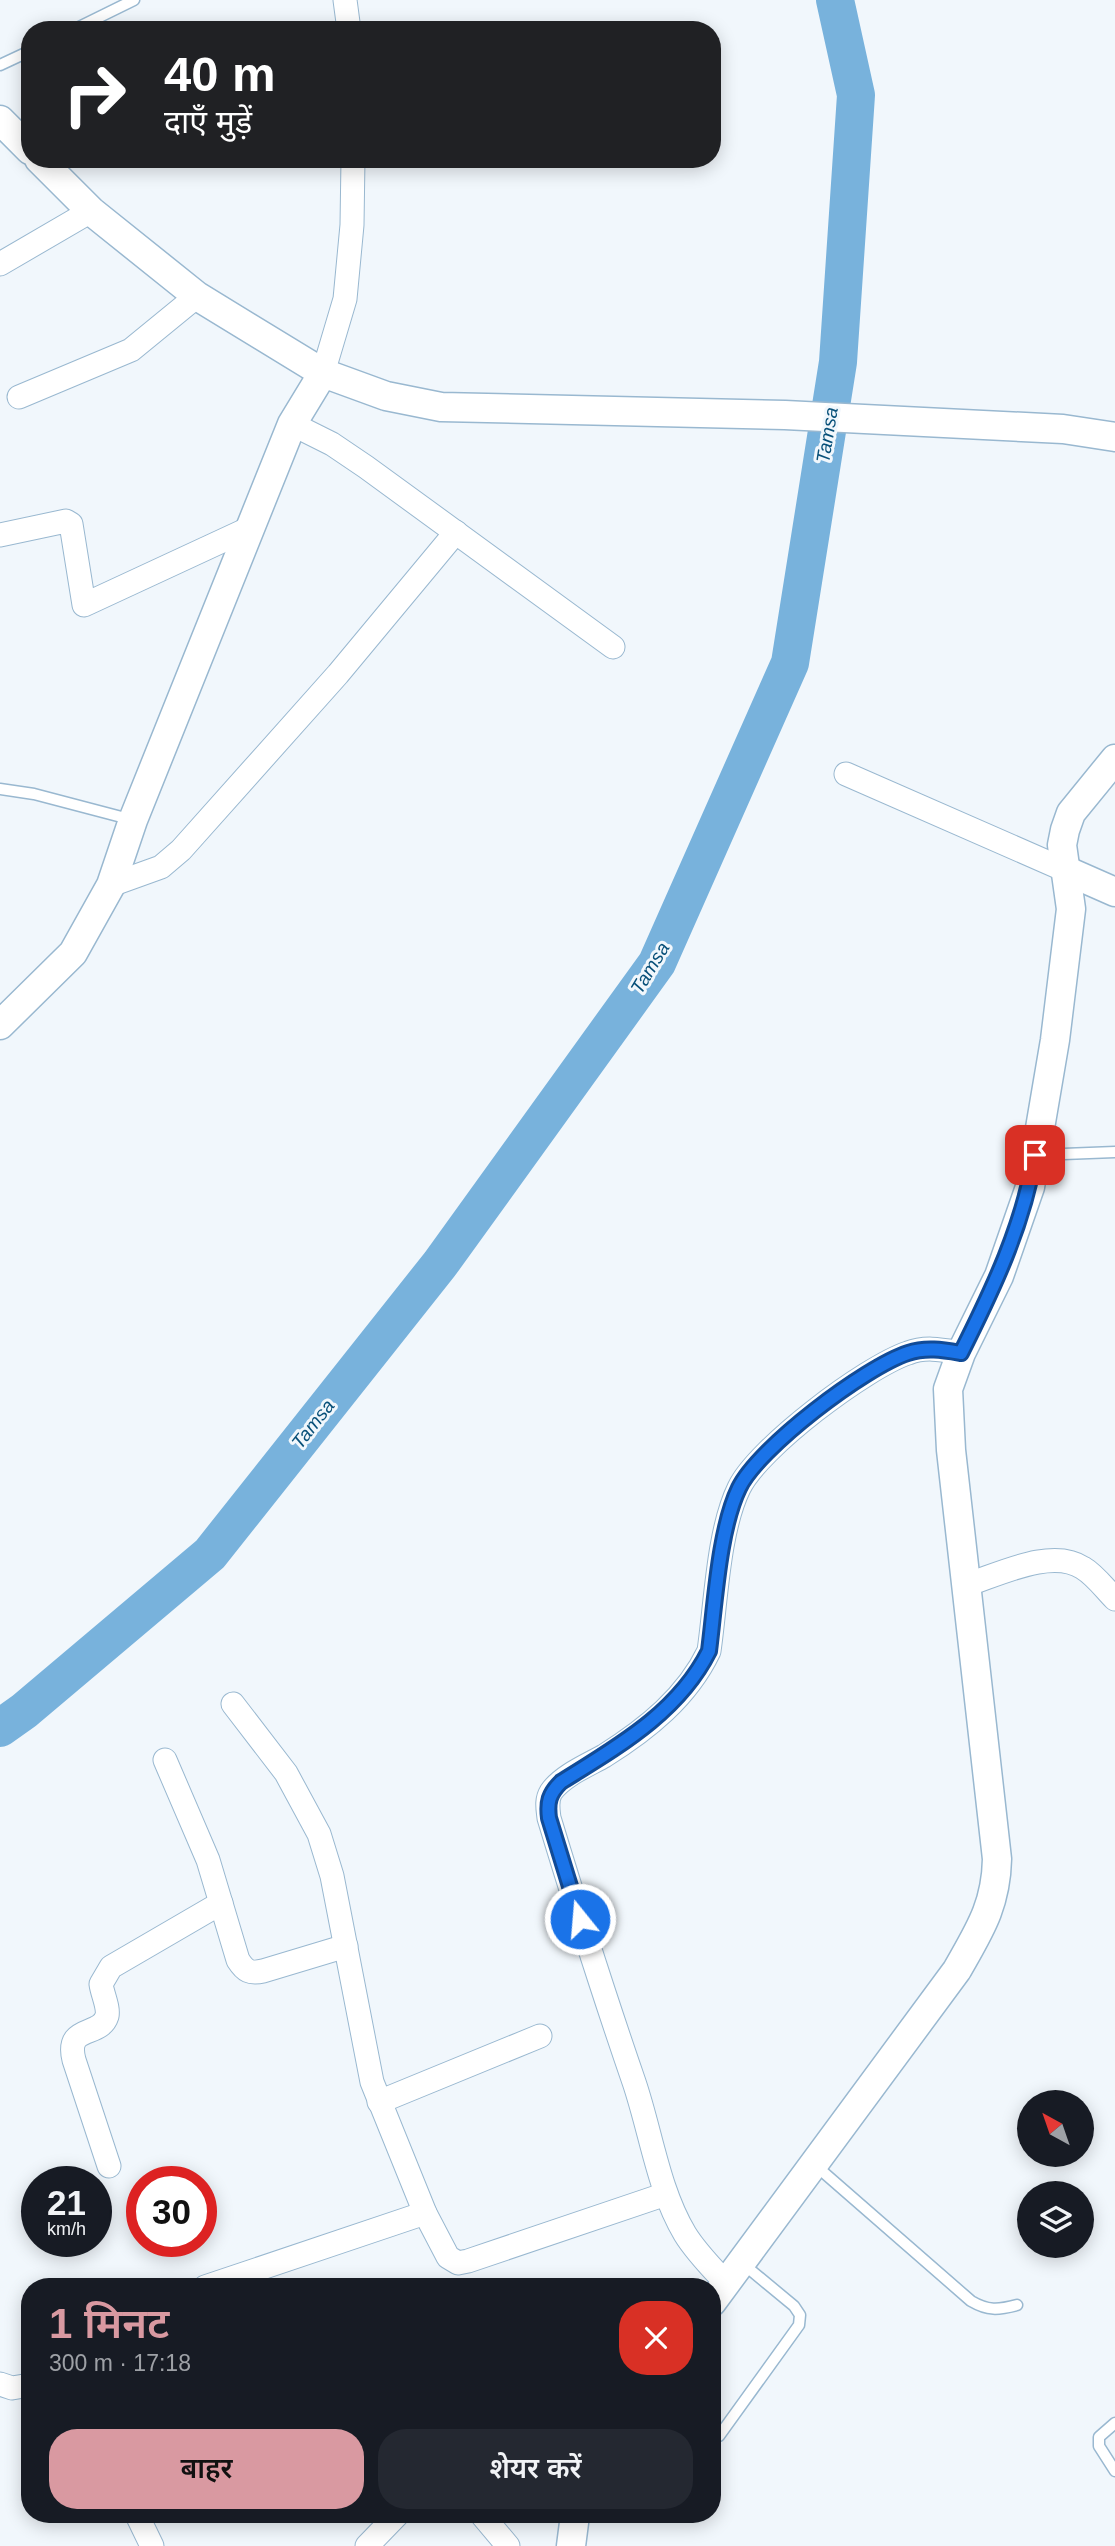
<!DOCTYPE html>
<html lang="hi">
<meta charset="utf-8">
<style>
body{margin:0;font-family:Helvetica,"Noto Sans Devanagari",sans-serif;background:#242831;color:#f1f3f6;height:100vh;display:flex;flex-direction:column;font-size:26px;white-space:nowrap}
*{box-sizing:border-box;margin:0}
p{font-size:23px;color:#9ea1a6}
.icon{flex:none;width:38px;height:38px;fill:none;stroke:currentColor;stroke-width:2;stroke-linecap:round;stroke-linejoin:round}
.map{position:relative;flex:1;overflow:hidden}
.details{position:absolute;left:21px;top:2278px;width:700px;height:245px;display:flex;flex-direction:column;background:#171b24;border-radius:28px;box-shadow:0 4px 18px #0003}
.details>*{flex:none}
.hud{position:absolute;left:21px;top:21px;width:700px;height:147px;border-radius:28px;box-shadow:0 4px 18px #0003;background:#202124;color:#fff;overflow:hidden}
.needle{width:46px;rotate:320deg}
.buttons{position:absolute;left:1017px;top:2090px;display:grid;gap:14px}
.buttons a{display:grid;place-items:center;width:77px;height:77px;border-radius:50%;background:#171b24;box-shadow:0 4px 18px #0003;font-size:35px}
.speed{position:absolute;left:21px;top:2166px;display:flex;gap:14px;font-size:35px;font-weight:700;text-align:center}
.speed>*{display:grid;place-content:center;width:91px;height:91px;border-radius:50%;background:#171b24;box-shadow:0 4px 18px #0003;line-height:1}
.speed small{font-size:18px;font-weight:400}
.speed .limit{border:10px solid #d22;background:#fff;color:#111}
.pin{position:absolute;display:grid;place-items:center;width:60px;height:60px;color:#fff;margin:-30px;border-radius:14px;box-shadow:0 4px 10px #0006}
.me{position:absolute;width:77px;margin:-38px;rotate:343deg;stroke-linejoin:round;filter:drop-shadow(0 0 5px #0008)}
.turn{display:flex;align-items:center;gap:24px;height:147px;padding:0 28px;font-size:32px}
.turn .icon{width:91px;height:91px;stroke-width:2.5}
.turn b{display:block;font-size:49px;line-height:60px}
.round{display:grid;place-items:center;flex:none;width:74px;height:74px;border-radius:28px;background:#242831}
.headline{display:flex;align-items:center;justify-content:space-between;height:119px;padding:0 28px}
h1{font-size:42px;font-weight:600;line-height:52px;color:#d999a1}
.button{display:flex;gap:14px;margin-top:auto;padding:14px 28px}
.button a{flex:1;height:80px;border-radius:28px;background:#d999a1;color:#111;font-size:28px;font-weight:600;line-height:80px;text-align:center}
.button a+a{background:#242831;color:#f1f3f6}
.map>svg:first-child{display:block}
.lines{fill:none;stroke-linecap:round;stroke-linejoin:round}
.river{stroke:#78b2dc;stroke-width:38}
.service-casing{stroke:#99b8d0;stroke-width:13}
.minor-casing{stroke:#99b8d0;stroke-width:25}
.tertiary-casing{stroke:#99b8d0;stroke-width:31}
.service{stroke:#fff;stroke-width:10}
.minor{stroke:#fff;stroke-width:23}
.tertiary{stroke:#fff;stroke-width:28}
.route-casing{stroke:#114b97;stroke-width:18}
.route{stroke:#1a73e8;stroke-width:12}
.labels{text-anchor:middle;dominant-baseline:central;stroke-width:6;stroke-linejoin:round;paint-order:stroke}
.water-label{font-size:19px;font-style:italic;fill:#085079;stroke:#f1f7fc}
</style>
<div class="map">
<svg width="1115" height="2546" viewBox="0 0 1115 2546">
<rect width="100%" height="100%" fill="#f1f7fc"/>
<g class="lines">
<path class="river" d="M0 1728 24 1711 210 1554 440 1264 657 963 790 663 838 362 856 95 835 0"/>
<g class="service-casing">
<g id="service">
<path d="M73 30 134 0"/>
<path d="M0 65 30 51"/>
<path d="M0 789 34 794 133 820"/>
<path d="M1038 1155 1115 1152"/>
<path d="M815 2165 971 2301C988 2311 998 2310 1017 2305"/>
<path d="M1115 2423 1099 2437V2446L1115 2471"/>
<path d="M719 2436 799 2325 800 2315 794 2306 742 2263"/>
</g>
</g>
<g class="minor-casing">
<g id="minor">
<path d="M345 0 349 30"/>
<path d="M0 264 91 211"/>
<path d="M323 373 345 299 352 225 353 159"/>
<path d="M19 397 131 350 197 296"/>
<path d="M292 424 332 444 366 467 613 647"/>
<path d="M0 535 66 521 71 524 84 605 250 528"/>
<path d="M846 774 1065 870"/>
<path d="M111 885 161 867 181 850 338 674 456 532"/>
<path d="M966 1585C998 1575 1052 1547 1083 1568 1095 1575 1105 1589 1115 1599"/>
<path d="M233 1704 286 1773 319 1834 332 1876 372 2082 425 2213 448 2257 458 2263 468 2261 666 2194"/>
<path d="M165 1760 208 1860 238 1960C245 1971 250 1974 263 1971L346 1946"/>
<path d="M379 2102 540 2036"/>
<path d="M109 2166 74 2060C65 2024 100 2038 107 2016 109 2007 102 1993 101 1984L111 1967 221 1903"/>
<path d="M726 2283C711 2267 696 2252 685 2234 658 2189 651 2132 634 2082 604 1995 576 1907 549 1818 548 1809 546 1800 551 1792 562 1776 588 1765 604 1756 647 1729 687 1697 709 1651 716 1603 718 1531 739 1488 758 1448 866 1367 908 1353 926 1346 943 1350 961 1353"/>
<path d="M205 2287 425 2213"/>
<path d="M0 2384 12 2388 30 2385"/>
<path d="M137 2515 152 2546"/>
<path d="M482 2515 508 2546"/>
<path d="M367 2546 397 2515"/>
</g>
</g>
<g class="tertiary-casing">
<g id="tertiary">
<path d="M0 120 30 150"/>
<path d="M39 159 91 211 197 296 323 373 386 396 441 407 785 415 1063 429 1115 437"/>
<path d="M1065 870 1115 892"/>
<path d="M0 1025 73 953 111 885 133 820 292 424 323 373"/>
<path d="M712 2302 957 1970C979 1931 996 1906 997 1859L951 1450 948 1389 961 1353 999 1276 1030 1187 1055 1040 1071 909 1062 845 1065 830 1071 813 1115 759"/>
<path d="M571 2546 575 2515"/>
</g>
</g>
<use href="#service" class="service"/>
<use href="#minor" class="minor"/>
<use href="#tertiary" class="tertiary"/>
</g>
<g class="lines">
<g class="route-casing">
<path id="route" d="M580 1919 549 1818C547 1802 549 1794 561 1782 617 1747 678 1713 709 1651 715 1604 719 1529 739 1488 758 1448 865 1367 908 1353 926 1347 943 1350 961 1353 993 1289 1023 1226 1035 1155"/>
</g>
<use href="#route" class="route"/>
</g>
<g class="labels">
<g class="water-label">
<text transform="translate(827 435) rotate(-81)">Tamsa</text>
<text transform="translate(650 968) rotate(-59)">Tamsa</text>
<text transform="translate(313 1424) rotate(-52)">Tamsa</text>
</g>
</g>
</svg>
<div class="buttons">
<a><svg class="needle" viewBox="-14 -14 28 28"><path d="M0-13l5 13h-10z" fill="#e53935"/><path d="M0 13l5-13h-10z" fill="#9ea1a6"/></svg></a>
<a><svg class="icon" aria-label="layers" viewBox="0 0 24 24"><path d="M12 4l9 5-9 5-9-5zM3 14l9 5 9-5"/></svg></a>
</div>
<div class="speed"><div>21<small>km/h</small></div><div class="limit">30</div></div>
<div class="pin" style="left:1035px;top:1155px;background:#d93025"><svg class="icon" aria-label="arrive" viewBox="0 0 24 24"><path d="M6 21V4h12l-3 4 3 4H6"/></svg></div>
<svg class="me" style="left:580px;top:1919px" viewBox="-20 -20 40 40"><circle r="17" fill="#1a73e8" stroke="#fff" stroke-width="3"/><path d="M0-11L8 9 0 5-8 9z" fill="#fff"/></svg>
<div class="hud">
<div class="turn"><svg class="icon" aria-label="right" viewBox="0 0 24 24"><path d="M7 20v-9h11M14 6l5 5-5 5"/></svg><div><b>40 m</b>दाएँ मुड़ें</div></div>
</div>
<section class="details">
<div class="headline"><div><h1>1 मिनट</h1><p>300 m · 17:18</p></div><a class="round" style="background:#d93025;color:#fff"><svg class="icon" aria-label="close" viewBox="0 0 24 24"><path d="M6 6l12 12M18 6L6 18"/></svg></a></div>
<div class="button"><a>बाहर</a><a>शेयर करें</a></div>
</section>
</div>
